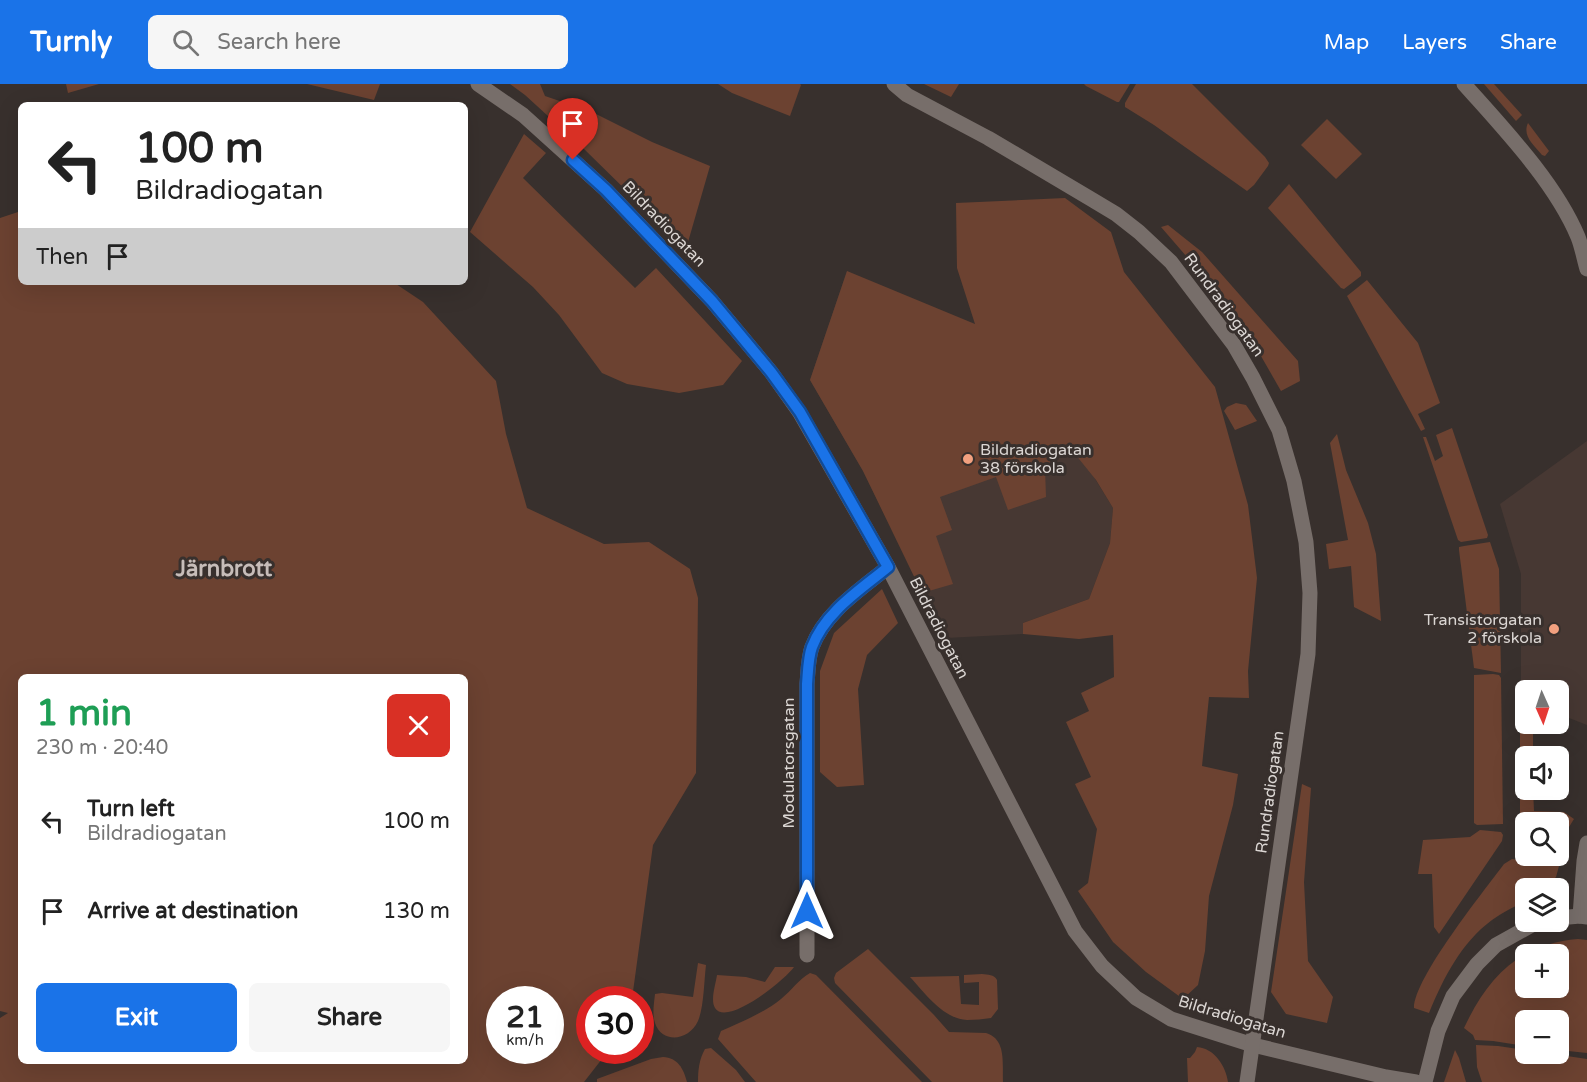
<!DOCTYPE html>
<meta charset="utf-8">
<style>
body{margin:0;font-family:"Varela Round",sans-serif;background:#f6f6f6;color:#222;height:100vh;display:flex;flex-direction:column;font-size:22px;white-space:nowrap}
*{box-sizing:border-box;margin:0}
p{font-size:20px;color:#767676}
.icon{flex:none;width:33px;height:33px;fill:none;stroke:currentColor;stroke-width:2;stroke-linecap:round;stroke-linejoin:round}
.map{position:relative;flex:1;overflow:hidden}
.drawer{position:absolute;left:18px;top:590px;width:450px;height:390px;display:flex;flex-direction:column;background:#fff;border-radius:9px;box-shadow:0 6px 24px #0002}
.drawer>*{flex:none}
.guide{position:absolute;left:18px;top:18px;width:450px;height:183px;border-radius:9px;box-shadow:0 6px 24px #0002;background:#fff;color:#222;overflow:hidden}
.needle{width:39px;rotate:177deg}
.controls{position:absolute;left:1515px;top:596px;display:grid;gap:12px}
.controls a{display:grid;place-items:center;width:54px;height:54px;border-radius:9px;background:#fff;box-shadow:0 6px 24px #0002;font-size:30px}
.speed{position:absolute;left:486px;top:902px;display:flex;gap:12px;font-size:30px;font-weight:700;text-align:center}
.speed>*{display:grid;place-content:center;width:78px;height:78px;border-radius:50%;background:#fff;box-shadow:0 6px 24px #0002;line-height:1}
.speed small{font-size:15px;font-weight:400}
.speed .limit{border:9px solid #d22;background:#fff;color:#111}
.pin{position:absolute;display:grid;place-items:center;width:51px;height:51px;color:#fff;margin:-62px -26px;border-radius:50% 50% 50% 0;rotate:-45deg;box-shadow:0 0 6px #0007}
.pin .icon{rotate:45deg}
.me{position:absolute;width:66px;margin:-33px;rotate:0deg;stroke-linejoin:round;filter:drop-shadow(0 0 4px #0008)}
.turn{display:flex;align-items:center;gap:21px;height:126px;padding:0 18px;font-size:27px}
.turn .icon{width:78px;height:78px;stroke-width:2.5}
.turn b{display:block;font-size:42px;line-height:51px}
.then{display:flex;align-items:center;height:57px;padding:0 18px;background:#0003;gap:12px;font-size:22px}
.round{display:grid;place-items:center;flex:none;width:63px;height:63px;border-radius:9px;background:#f6f6f6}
.summary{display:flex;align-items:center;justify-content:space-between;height:102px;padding:0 18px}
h1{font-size:36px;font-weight:700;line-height:45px;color:#1e9e55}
.action{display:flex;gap:12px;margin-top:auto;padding:12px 18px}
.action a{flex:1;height:69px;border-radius:9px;background:#1a73e8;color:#fff;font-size:24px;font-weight:700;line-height:69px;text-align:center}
.action a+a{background:#f6f6f6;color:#222}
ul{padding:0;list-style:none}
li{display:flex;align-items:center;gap:18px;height:90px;padding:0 18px}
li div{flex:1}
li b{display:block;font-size:22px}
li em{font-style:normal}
header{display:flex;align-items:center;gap:36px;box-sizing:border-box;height:84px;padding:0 30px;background:#1a73e8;color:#fff}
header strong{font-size:28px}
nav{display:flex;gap:33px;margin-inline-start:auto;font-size:21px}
.search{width:420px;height:54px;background:#f6f6f6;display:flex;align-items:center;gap:15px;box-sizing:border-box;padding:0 21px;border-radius:9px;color:#767676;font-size:22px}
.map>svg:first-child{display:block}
.built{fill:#473833}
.green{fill:#6c4231;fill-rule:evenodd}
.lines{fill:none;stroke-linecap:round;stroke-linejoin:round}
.minor{stroke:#776e6a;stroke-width:15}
.route-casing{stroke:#114b97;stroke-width:15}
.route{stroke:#1a73e8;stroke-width:10}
.poi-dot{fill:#f2a07f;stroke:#38302d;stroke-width:2}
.labels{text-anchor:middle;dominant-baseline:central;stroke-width:6;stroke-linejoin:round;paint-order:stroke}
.street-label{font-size:16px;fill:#dbd6d3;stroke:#38302d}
.poi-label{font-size:16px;fill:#dbd6d3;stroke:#38302d;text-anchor:start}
.district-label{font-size:22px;font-weight:bold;fill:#c7bdb9;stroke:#38302d}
</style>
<header>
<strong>Turnly</strong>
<div class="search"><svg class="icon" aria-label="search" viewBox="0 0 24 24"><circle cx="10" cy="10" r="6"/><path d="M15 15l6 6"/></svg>Search here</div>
<nav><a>Map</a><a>Layers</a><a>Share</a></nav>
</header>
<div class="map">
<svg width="1587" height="998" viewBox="0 0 1587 998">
<rect width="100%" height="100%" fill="#38302d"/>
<g class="built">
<path d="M847 187 1057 333 1113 424 1110 459 1089 515 1023 539V550L946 554 863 387 810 296Z"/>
<path d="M1587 357V641L1559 630 1558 606H1526L1525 617 1521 615V490L1500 420Z"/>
</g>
<g class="green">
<path d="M66 0H99L68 9Z"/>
<path d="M307 0H380L374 16Z"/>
<path d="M510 0H540L545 12 592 28 652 58 710 82 686 165 583 64 525 11Z"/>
<path d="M718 0H800L801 1 790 32 732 9Z"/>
<path d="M924 0H959L951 13Z"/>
<path d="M1084 0H1130L1119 18H1117L1086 2Z"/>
<path d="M1136 0H1192L1265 73 1269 79 1268 82 1254 101 1247 107 1154 41 1125 23V19Z"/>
<path d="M1484 0H1494L1522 31 1516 37Z"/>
<path d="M1327 35 1362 70 1336 95 1301 61Z"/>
<path d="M1528 39 1549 67 1545 72 1542 71C1534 61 1522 52 1528 39Z"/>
<path d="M524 50 546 69 523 94 635 204 656 184 742 277 723 301 679 309 627 300 602 289 559 231 533 203 470 148Z"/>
<path d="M1289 100 1361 188V192L1344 205 1341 204 1268 124Z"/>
<path d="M1065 114 1111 148 1124 188 1215 303 1248 421 1257 494 1248 587 1249 614 1209 613 1202 682 1238 690 1233 721 1209 812 1205 867 1198 901 1183 915 1146 888 1113 858 1078 807 1088 799 1097 745 1075 700 1091 693 1066 638 1089 627 1081 609 1114 593 1113 551 1079 555 1023 550V539L1089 515 1110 459 1113 424 1096 396 1071 365 1045 384 1046 413 1008 426 996 393 940 413 952 446 936 452 953 500 922 509 863 387 810 296 847 187 975 240 957 184 956 119Z"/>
<path d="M21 127V198H393L423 218 496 297 506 350 527 424 604 460 649 458 690 485 698 514 696 689 653 761 632 915H590V966H609L584 998H0V934L8 929 0 927V134ZM465 592V976H21V592ZM500 915H550V966H500Z"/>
<path d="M1168 141 1202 168 1298 277 1300 297 1281 307 1238 232 1161 143Z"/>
<path d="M1367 196 1418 259 1440 319 1418 330 1425 345 1421 347 1347 212Z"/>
<path d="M1236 319 1246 321 1257 337 1235 346 1227 332 1224 327 1227 323Z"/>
<path d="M1452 344 1488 451 1487 454 1461 458 1458 456 1423 353H1426L1435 377 1443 372 1436 351Z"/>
<path d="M1337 350 1346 386 1368 439 1376 470 1381 537 1354 523 1351 482 1329 485 1326 460 1348 456 1330 359Z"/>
<path d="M1490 458 1499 485 1501 589 1474 584 1459 466V463L1464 462Z"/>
<path d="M882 505 898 539 867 571 858 605 864 701 837 703 820 688V587L834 549Z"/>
<path d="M1493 590 1499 591 1501 594 1503 740 1477 741 1474 739V591Z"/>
<path d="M1520 608 1525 610 1526 639H1533V672H1526V705H1533L1534 727 1564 728 1574 735 1559 759 1558 738H1526L1525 752 1520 746Z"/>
<path d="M1302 700 1311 704 1304 798 1308 877 1333 913 1327 939 1286 930 1271 908Z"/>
<path d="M1480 746 1501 748 1503 751 1502 757 1439 850 1434 843 1432 790H1418L1423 756 1470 753Z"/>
<path d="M1512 775 1559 782 1556 793 1545 804H1526L1525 817C1514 823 1503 828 1492 836 1461 859 1444 893 1429 929L1414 924C1414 894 1484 807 1504 780Z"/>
<path d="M1578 855 1587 856V969L1559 966 1558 936H1526L1525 962 1493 957 1475 956 1473 951 1464 944C1488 893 1519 860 1578 855ZM1526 870H1558V903H1526Z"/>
<path d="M868 865 934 931 949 948 986 949C1007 955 1002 981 1003 998H932L835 899 834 894 836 889Z"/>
<path d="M698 879 706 881C704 897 704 923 698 937 689 957 662 960 655 939 652 930 654 920 655 910L662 909 693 913Z"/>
<path d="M775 883H794C785 896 727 943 715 924 710 916 716 899 717 891L746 893 765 898Z"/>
<path d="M810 889 816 891 922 998H756L718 955 721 947C741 938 764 929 781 915 792 906 798 896 810 889Z"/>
<path d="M982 890C988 891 994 890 997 896L998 925 991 934C983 935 975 936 967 936 942 934 926 910 910 893L959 892 961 920 979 921V898L964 899V891Z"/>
<path d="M1476 961 1498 962 1525 966 1526 969H1547L1587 975V998H1482L1477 983Z"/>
<path d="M1197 963C1214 964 1226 982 1228 998H1188L1187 974H1190L1195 968Z"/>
<path d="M711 964 736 986 745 998H698C698 986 699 976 705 965Z"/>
<path d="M1455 966 1459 974 1466 998H1444Z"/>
<path d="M663 973C678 974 683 984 687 998H597V995L651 975Z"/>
</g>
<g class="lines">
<g class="minor">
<path d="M478 0 523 31 606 106 712 217 771 288 800 329 888 483 1075 847 1102 882 1136 914 1171 935 1253 961 1386 993 1416 998"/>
<path d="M894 0 907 11 988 54 1091 115 1116 130 1139 148 1171 178 1234 261 1253 294 1279 346 1294 397 1306 458 1310 509 1308 570 1247 998"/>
<path d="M1464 0C1503 44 1555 98 1578 153 1582 163 1584 175 1587 185"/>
<path d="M1580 832 1584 777 1587 759"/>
<path d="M1558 834 1580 832 1587 833"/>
<path d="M807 871V600C808 589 808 574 812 563 825 528 860 506 888 483"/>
<path d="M1425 998 1438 947 1453 912 1477 880 1496 861 1539 837"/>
</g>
</g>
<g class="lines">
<g class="route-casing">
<path id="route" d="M573 76 606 106 712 217 771 288 800 328 888 483C860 506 825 528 812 563 808 574 808 589 807 600V827"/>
</g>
<use href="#route" class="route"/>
</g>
<g class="poi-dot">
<circle cx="968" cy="375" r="6"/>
<circle cx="1554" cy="545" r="6"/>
</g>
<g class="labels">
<g class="street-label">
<text transform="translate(664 140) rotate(46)">Bildradiogatan</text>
<text transform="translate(1224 221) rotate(54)">Rundradiogatan</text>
<text transform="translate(939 544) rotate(63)">Bildradiogatan</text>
<text transform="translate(789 679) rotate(-90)">Modulatorsgatan</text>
<text transform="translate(1270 708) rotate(-82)">Rundradiogatan</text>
<text transform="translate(1232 933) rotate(17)">Bildradiogatan</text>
</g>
<g class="poi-label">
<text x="980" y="366">Bildradiogatan<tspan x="980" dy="18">38 förskola</tspan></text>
<text x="1542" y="536" text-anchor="end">Transistorgatan<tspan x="1542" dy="18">2 förskola</tspan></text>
</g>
<g class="district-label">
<text x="224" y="485">Järnbrott</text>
</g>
</g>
</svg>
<div class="controls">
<a><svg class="needle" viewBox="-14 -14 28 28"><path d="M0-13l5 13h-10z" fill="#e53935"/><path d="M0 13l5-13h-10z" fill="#767676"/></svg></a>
<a><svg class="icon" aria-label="sound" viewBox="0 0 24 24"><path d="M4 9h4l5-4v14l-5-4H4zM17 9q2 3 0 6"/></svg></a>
<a><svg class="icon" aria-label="search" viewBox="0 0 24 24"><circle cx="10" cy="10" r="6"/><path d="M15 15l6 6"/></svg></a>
<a><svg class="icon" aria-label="layers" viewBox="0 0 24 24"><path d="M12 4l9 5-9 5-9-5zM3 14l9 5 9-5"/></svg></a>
<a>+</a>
<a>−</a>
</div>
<div class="speed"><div>21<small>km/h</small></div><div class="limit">30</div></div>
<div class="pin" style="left:573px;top:76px;background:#d93025"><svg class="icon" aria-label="arrive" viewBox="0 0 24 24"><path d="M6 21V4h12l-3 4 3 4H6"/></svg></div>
<svg class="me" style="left:807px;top:827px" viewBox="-20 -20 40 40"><path d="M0-17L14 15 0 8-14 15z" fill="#1a73e8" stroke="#fff" stroke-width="4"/></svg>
<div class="guide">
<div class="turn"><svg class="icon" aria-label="left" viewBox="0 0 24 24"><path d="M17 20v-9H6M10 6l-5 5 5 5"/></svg><div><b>100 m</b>Bildradiogatan</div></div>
<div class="then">Then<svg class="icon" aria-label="arrive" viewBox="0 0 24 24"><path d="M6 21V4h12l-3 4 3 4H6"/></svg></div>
</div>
<section class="drawer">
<div class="summary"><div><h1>1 min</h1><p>230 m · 20:40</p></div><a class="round" style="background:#d93025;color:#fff"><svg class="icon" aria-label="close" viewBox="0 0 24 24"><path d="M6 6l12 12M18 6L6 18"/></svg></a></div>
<ul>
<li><svg class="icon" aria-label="left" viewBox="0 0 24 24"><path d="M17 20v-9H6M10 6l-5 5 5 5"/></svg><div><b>Turn left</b><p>Bildradiogatan</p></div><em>100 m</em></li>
<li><svg class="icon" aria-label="arrive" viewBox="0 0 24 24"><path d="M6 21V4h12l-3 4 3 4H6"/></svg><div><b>Arrive at destination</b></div><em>130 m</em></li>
</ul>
<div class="action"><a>Exit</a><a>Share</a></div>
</section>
</div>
